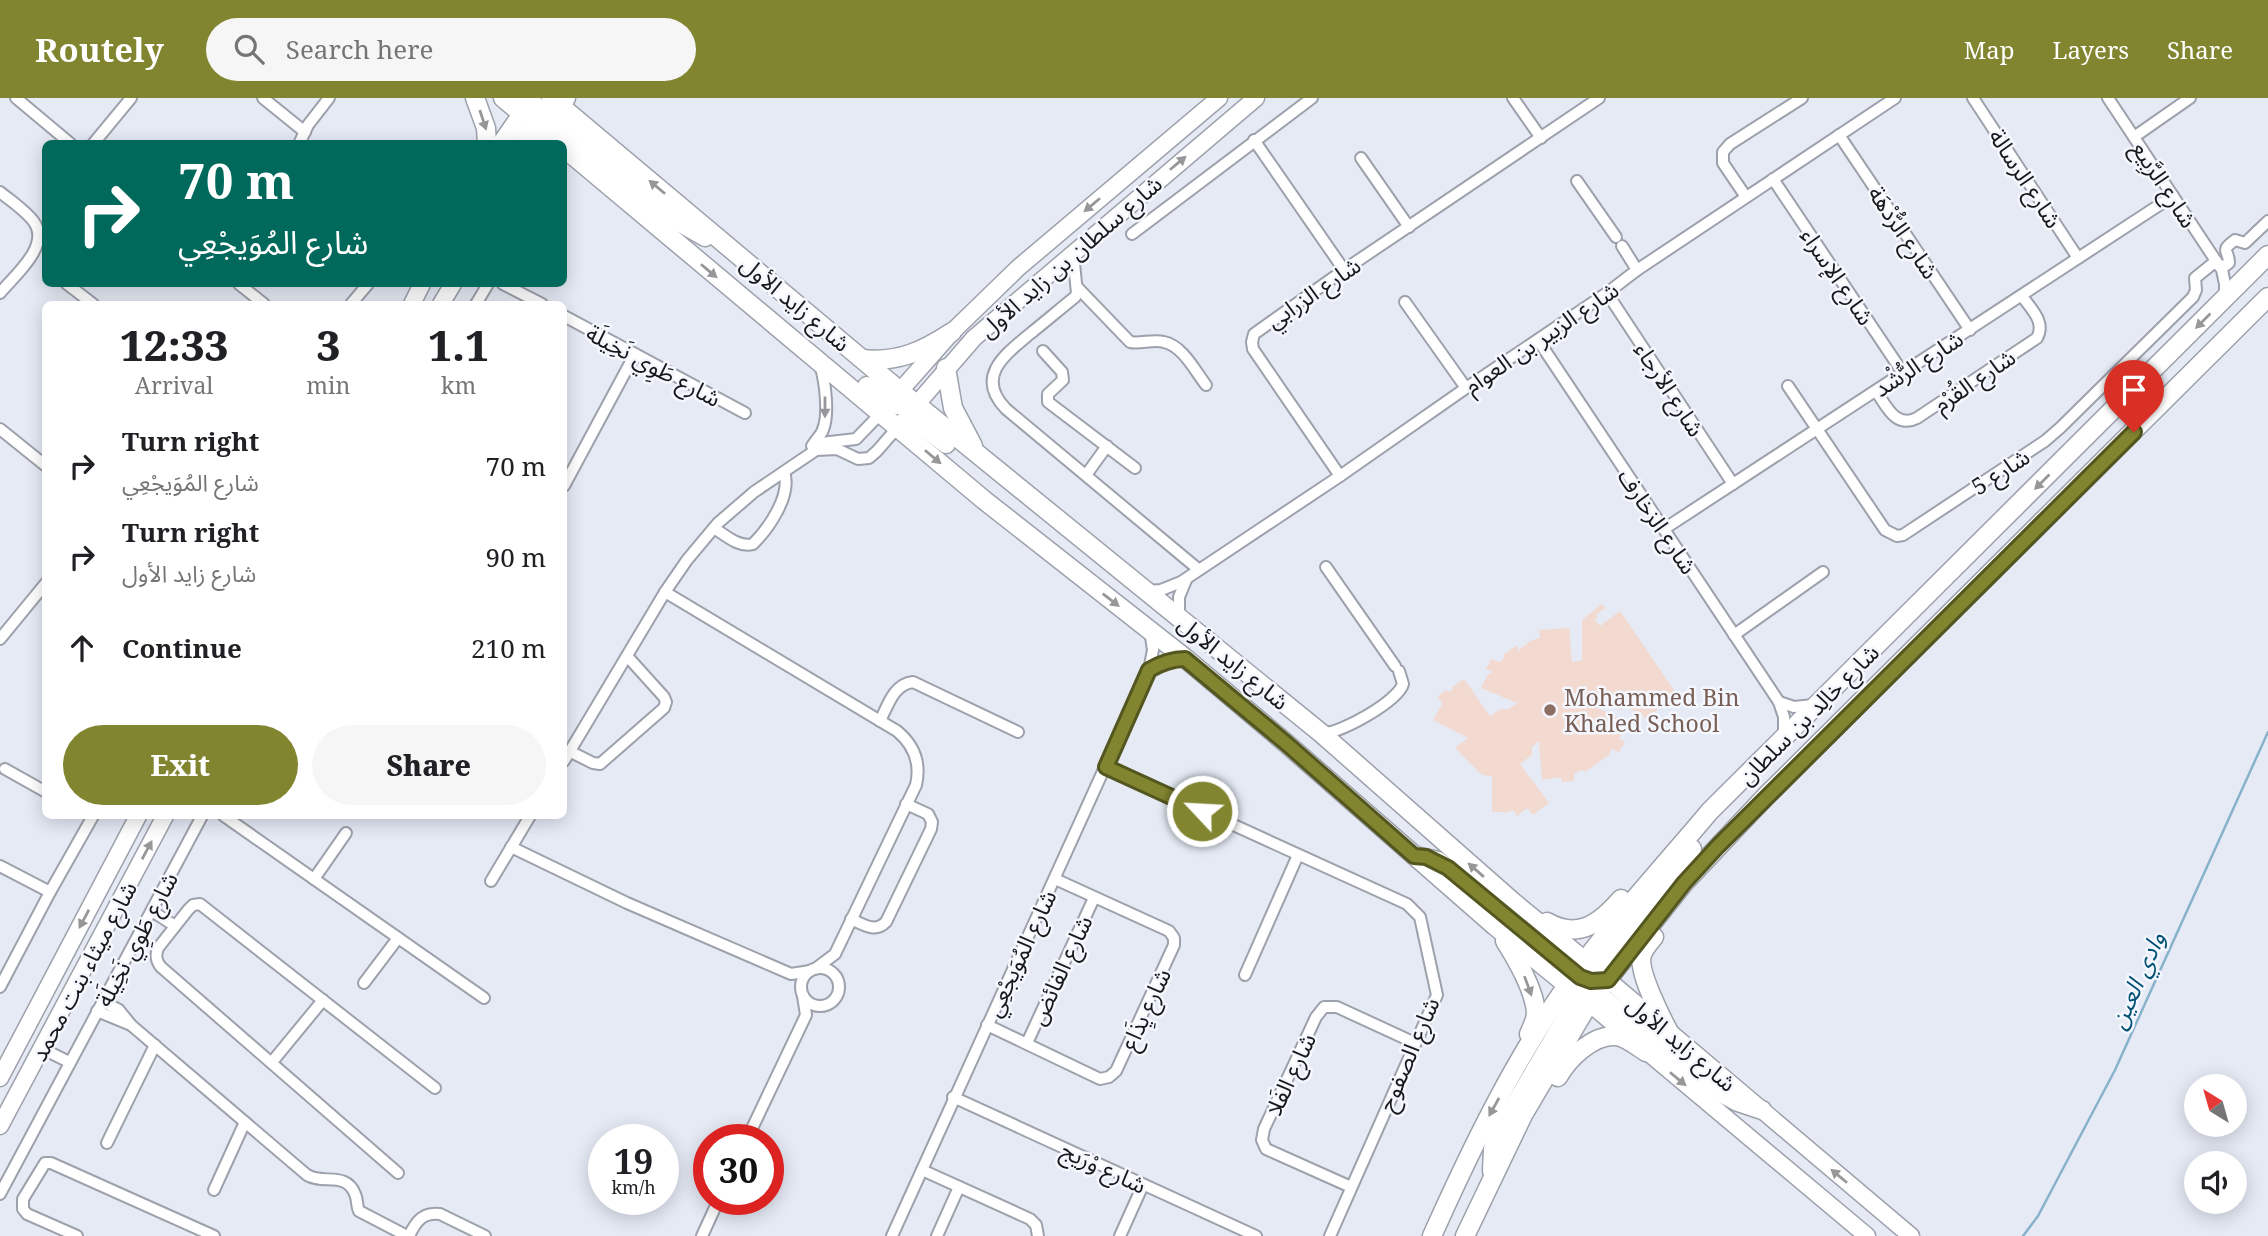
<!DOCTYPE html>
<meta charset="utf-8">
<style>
body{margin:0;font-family:"Noto Serif","Noto Sans Arabic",serif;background:#f6f6f6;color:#202124;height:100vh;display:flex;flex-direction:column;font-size:26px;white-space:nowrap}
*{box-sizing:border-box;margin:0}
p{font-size:23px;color:#757577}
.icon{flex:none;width:38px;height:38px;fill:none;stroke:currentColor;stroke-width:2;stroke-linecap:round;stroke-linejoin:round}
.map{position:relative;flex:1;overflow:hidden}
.panel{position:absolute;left:42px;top:203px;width:525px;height:518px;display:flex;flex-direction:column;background:#fff;border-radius:10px;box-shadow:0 4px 18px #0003}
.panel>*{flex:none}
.guide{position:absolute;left:42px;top:42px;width:525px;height:147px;border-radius:10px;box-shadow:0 4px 18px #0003;background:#00695c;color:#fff;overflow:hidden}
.needle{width:46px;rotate:323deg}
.tools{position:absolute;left:2184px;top:976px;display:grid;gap:14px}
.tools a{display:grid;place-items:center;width:63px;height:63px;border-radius:50%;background:#fff;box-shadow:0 4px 18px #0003;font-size:35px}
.speed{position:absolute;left:588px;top:1026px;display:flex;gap:14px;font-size:35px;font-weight:700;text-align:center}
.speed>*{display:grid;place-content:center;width:91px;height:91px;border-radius:50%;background:#fff;box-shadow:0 4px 18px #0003;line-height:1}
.speed small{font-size:18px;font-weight:400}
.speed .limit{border:10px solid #d22;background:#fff;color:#111}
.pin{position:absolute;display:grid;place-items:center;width:60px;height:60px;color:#fff;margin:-72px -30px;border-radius:50% 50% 50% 0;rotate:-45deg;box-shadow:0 0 7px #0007}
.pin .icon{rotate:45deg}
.me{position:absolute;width:77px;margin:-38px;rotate:295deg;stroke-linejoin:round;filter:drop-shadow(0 0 5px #0008)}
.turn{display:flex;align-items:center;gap:24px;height:147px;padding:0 21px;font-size:32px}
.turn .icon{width:91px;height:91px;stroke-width:2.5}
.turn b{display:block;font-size:49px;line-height:60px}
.eta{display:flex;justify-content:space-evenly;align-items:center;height:119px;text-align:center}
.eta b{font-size:42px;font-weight:800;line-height:49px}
.cta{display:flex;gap:14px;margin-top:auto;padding:14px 21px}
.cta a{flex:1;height:80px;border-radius:42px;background:#828530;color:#fff;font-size:28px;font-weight:800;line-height:80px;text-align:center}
.cta a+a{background:#f6f6f6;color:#202124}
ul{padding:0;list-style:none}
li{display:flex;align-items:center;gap:21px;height:91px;padding:0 21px}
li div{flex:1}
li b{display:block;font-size:26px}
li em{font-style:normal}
header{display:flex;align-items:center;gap:42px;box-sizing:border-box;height:98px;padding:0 35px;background:#828530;color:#fff}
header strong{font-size:33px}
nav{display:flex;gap:38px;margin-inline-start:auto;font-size:24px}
.search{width:490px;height:63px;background:#f6f6f6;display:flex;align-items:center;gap:18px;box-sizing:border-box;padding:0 24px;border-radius:38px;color:#757577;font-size:26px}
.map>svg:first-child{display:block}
.education{fill:#f2dad0}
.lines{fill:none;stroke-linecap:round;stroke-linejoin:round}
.stream{stroke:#88b2cc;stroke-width:2.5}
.street-casing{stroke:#9da1ac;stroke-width:14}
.secondary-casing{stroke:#9da1ac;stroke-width:19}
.primary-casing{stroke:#9da1ac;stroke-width:21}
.street{stroke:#fff;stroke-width:10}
.secondary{stroke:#fff;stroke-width:16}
.primary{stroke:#fff;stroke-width:18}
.oneway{fill:#979799}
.route-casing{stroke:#54561f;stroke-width:18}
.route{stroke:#828530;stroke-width:12}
.education-dot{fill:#8d6e63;stroke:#f4f7fe;stroke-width:2.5}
.labels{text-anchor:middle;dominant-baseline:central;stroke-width:5;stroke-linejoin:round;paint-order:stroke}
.street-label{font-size:23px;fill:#17181c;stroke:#f4f7fe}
.education-label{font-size:23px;fill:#785e54;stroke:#f4f7fe;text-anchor:start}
.water-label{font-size:24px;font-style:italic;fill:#005174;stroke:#f4f7fe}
</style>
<header>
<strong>Routely</strong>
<div class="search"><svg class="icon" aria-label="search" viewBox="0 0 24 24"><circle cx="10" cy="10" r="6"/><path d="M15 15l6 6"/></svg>Search here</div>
<nav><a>Map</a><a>Layers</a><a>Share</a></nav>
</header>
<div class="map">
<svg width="2268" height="1138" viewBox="0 0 2268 1138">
<rect width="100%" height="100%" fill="#e5eaf5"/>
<path class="education" d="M1602 506 1605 510 1596 517 1597 520 1595 522 1600 528 1620 513 1678 598 1645 620 1640 614 1631 612 1627 608 1620 612 1606 604 1598 610 1629 625 1619 641 1625 644 1619 654 1611 651 1609 657 1585 674 1581 672 1574 676V683L1562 684 1561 679 1542 682 1539 643 1532 649V657L1520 666 1549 705 1533 717 1527 710 1517 718 1513 712 1508 714H1492V678L1482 677 1455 650 1468 640 1433 622 1442 606 1438 598 1446 592 1450 594 1453 591 1452 589 1464 581 1490 618 1501 611H1509L1517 605 1481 590 1487 578 1492 574 1486 571 1491 561 1501 564 1504 559V556L1516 548 1519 552 1530 543 1540 540 1539 532 1569 530 1572 564 1582 562V522Z"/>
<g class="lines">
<path class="stream" d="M2023 1138 2038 1118 2115 972 2268 634"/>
<g class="street-casing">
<g id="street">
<path d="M16 0 71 46"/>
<path d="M263 0 305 34"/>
<path d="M1513 0 1541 40"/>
<path d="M1973 0 2078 160"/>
<path d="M2108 0 2222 172 2225 186V200"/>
<path d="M1839 37 1970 232"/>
<path d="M2134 39 2190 0"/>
<path d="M1254 42 1344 172"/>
<path d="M93 46 131 0"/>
<path d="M299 46 308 27 329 0"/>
<path d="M1361 60 1409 129"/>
<path d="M1773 81 1903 275"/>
<path d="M1577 83 1616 139"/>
<path d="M0 94C11 103 26 113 34 124 51 148 14 178 0 195"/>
<path d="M1746 99 1723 65V54L1730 46 1802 0"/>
<path d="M1132 136 1312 0"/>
<path d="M1622 148 1637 172"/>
<path d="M1073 155 1077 195 1075 199C1060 211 1046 223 1031 235 1006 256 974 278 1006 311L1198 471"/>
<path d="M2218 167 2225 168 2229 165C2229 151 2219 154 2235 142L2245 145 2268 123"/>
<path d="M67 186 93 206"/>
<path d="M239 186 264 206"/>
<path d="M503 186 542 206"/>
<path d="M1078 190 1130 244C1141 246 1153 241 1164 244 1183 248 1195 273 1206 287"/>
<path d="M1607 195 1733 386"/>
<path d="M1405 204 1466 290"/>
<path d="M351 206 368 186"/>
<path d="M476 206 488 186"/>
<path d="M564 218 745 315"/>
<path d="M1538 242 1779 604 1784 619V637"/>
<path d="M1043 253 1062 274 1063 282 1048 296V304L1135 370"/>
<path d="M1788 288 1885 432 1897 438 1903 437 2045 343 2060 330 2193 199 2196 192 2195 180 2216 163"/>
<path d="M1876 293C1886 307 1895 331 1917 320L2037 240C2046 224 2031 211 2022 198"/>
<path d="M0 331 46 368"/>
<path d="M821 345 856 341 881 315"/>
<path d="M812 348C815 343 819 339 822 334 830 318 825 283 820 266"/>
<path d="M1086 377 1107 348"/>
<path d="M1340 378 1253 251 1252 244 1254 236 1344 172 1599 0"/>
<path d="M564 388 635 256"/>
<path d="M714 430C725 437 739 450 753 446 769 430 792 397 784 374"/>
<path d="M1664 431 2173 98"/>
<path d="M1326 469 1395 568"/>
<path d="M1147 493 1161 492 1181 484 1340 378 1466 290 1607 195 1637 172 1895 0"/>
<path d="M665 494 897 633C914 647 921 665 916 687L835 856 815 871"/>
<path d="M1179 519V499L1186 482"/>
<path d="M1734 537 1823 474"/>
<path d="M0 541 46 485"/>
<path d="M1149 572 1166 563 1185 560"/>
<path d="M1779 604 1794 609 1813 607"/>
<path d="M880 623C888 607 894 586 913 584L1018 634"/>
<path d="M1323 635C1340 636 1398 603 1403 586L1399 573"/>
<path d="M569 653 593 665 600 666 664 610 666 604 664 599 627 558"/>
<path d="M564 663 665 494 687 462 718 425 754 394 816 352 837 351 858 361 869 360 877 353 897 330"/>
<path d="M1106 669 1407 806 1420 819 1437 897 1330 1138"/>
<path d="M5 671 46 694"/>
<path d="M224 718 484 900"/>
<path d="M511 749 627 805 791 876 810 873"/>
<path d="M0 768 50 794"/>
<path d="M314 781 346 735"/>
<path d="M491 783 530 718"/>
<path d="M152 813 175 828"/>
<path d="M851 821C864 827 875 835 886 824L931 731 932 724 928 716 906 706"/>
<circle cx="820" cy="889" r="19"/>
<path d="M1245 877 1298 757"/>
<path d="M364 885 398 840"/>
<path d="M0 889 50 794 93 718"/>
<path d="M102 903 119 912 131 927 307 1077C323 1087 346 1073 355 1096 358 1102 356 1107 359 1113L407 1138"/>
<path d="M97 913 131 927"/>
<path d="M987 927 1100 981 1109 979 1116 973 1174 847V840L1169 833 1055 781"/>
<path d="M1027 945 1094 800"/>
<path d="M41 950 69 964"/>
<path d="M272 964 323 902"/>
<path d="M953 999 1256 1138"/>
<path d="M747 1041 806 917 803 898"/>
<path d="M107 1045 155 947"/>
<path d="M922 1072 1030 1121 1036 1127 1038 1138"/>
<path d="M398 1075 161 869C156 863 155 858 158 850L188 812 193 807 200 806 435 990"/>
<path d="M1351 1089 1266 1051 1262 1042 1264 1031 1316 919 1324 909H1337L1415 945"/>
<path d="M214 1092 245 1024"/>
<path d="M0 1096 202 718"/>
<path d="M77 1138 27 1116 23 1111V1101L45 1065H51L214 1138"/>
<path d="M409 1138C416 1123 423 1114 440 1116L485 1138"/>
<path d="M702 1138 719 1101"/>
<path d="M892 1138 1149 572 1153 552 1150 532"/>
<path d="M937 1138 959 1089"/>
<path d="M1120 1138 1143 1087"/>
</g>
</g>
<g class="secondary-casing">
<g id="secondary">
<path d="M500 46 527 7"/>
<path d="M519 46 539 17"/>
<path d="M536 46 567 0"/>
<path d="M412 206 422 186"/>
<path d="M441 206 453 186"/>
<path d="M892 302 952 234 1018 170 1219 0"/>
<path d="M910 314 974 240 1256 0"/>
<path d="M1608 882 1911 1138"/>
<path d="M1589 905 1867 1138"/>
<path d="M0 980 138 718"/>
<path d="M0 1028 165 718"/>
</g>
</g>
<g class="primary-casing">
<g id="primary">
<path d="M475 0 486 30 487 46"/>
<path d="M503 0 558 46"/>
<path d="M526 0 670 119 705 139"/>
<path d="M551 0 900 293 1321 635 1513 804 1608 882"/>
<path d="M564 50 984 402 1185 560 1287 646 1495 828 1589 905"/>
<path d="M862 261C898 265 923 253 952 234"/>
<path d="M946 270 953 310 973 348"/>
<path d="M867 288C883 301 895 313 916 305"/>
<path d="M900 332 905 323 915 322 946 346"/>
<path d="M1420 759 1438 763 1448 770 1584 881"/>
<path d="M1547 824C1579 842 1600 825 1621 801"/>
<path d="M1654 839C1650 844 1644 850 1642 857 1637 872 1661 919 1669 934"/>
<path d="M1505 843C1516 860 1535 893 1536 915 1536 922 1532 929 1529 936"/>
<path d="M1592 881 1692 751"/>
<path d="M1588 888 1716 992 1738 1004 1762 1012"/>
<path d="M1558 979C1568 961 1593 936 1616 938 1626 939 1638 949 1646 954"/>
<path d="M1492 1073 1493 1051 1496 1039 1583 891 1587 877 1585 863"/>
<path d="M1432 1138C1471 1051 1513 964 1568 886 1611 825 1662 770 1710 713L2268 157"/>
<path d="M1465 1138 1523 1017 1589 905 1684 785 1766 698 2268 199"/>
</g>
</g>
<use href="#street" class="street"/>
<use href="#secondary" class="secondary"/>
<use href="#primary" class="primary"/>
</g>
<defs><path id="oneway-solid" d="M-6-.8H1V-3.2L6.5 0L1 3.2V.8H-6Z" transform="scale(1.75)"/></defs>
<g class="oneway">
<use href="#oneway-solid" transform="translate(483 22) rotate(72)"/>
<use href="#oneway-solid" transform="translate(1178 65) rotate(-40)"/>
<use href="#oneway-solid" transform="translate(657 89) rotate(-140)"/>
<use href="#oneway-solid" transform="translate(1092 107) rotate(140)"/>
<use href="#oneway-solid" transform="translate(709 173) rotate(40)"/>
<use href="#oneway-solid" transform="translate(2203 223) rotate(135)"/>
<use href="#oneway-solid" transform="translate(825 309) rotate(90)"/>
<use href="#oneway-solid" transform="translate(933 359) rotate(40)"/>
<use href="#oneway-solid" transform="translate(2042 384) rotate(135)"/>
<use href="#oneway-solid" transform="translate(1111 502) rotate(38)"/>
<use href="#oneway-solid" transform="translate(147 752) rotate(-62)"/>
<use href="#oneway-solid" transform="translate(1476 772) rotate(-139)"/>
<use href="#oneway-solid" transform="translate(84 821) rotate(118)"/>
<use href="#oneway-solid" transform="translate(1528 888) rotate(70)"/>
<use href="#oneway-solid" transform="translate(1678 981) rotate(40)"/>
<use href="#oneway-solid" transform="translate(1494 1009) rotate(119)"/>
<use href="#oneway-solid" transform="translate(1839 1078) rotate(-140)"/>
</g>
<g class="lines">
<g class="route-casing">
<path id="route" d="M1202 713 1106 669 1149 572C1161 565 1172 561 1185 561L1287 646 1414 758 1426 759 1448 770 1580 879 1591 883 1608 882 1684 785 1718 748 2134 334"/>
</g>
<use href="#route" class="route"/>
</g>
<circle class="education-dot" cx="1550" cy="612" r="7"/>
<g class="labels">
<g class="street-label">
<text transform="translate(2026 80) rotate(57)">شارع الرسالة</text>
<text transform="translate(2165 86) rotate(57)">شارع الرَّبِيع</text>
<text transform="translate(1904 134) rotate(56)">شارع الرُّدْهَة</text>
<text transform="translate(1070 158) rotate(-41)">شارع سلطان بن زايد الأول</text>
<text transform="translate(1838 178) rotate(56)">شارع الإسراء</text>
<text transform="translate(1313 194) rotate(-34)">شارع الزرابي</text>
<text transform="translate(796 205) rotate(40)">شارع زايد الأول</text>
<text transform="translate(1541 239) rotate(-34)">شارع الزبير بن العوام</text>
<text transform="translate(1918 265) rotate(-33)">شارع الرُّشْد</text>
<text transform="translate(654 267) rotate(28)">شارع طَوِي نَخِيلَة</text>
<text transform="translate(1974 282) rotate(-34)">شارع القُرْم</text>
<text transform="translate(1670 291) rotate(57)">شارع الأرجاء</text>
<text transform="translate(2000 373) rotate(-33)">شارع 5</text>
<text transform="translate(1658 423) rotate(56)">شارع الزخارف</text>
<text transform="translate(1234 564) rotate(39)">شارع زايد الأول</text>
<text transform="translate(1808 616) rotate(-45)">شارع خالِد بن سلطان</text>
<text transform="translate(136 841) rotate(-62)">شارع طَوِي نَخِيلَة</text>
<text transform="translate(1020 855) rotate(-65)">شارع المُوَيجْعِي</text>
<text transform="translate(1060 872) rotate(-65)">شارع الفائض</text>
<text transform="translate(83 873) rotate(-62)">شارع ميثاء بنت محمد</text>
<text transform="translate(1145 911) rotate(-65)">شارع يِذَاع</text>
<text transform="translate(1682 945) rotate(40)">شارع زايد الأول</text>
<text transform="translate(1408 956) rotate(-67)">شارع الصفوح</text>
<text transform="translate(1290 976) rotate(-65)">شارع الفَلا</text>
<text transform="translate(1104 1069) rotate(25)">شارع وْرَيج</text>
</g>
<g class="education-label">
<text x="1564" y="599">Mohammed Bin<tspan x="1564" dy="26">Khaled School</tspan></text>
</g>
<g class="water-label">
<text transform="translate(2136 882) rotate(-66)">وادي العين</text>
</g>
</g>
</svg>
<div class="tools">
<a><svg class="needle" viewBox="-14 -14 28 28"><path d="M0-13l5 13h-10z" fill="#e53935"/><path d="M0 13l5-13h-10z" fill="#757577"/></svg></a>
<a><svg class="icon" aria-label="sound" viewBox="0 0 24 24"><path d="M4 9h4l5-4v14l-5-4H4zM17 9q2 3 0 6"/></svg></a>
</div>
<div class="speed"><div>19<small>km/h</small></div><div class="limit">30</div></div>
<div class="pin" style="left:2134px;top:334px;background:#d93025"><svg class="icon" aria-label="arrive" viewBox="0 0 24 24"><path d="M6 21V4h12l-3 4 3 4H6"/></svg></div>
<svg class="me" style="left:1202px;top:713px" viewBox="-20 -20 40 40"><circle r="17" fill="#828530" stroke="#fff" stroke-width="3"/><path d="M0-11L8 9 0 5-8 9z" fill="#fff"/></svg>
<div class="guide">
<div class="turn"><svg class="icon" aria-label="right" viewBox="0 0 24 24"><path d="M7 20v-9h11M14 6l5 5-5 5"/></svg><div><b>70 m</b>شارع المُوَيجْعِي</div></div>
</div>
<section class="panel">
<div class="eta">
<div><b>12:33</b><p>Arrival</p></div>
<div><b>3</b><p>min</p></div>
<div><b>1.1</b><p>km</p></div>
</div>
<ul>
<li><svg class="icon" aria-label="right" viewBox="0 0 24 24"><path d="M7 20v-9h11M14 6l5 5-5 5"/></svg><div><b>Turn right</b><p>شارع المُوَيجْعِي</p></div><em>70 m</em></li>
<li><svg class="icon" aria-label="right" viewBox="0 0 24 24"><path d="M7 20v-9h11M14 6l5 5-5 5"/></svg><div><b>Turn right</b><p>شارع زايد الأول</p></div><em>90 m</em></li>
<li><svg class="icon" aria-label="ahead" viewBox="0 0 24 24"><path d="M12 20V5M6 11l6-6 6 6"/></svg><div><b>Continue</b></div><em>210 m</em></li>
</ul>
<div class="cta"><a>Exit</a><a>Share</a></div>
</section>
</div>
